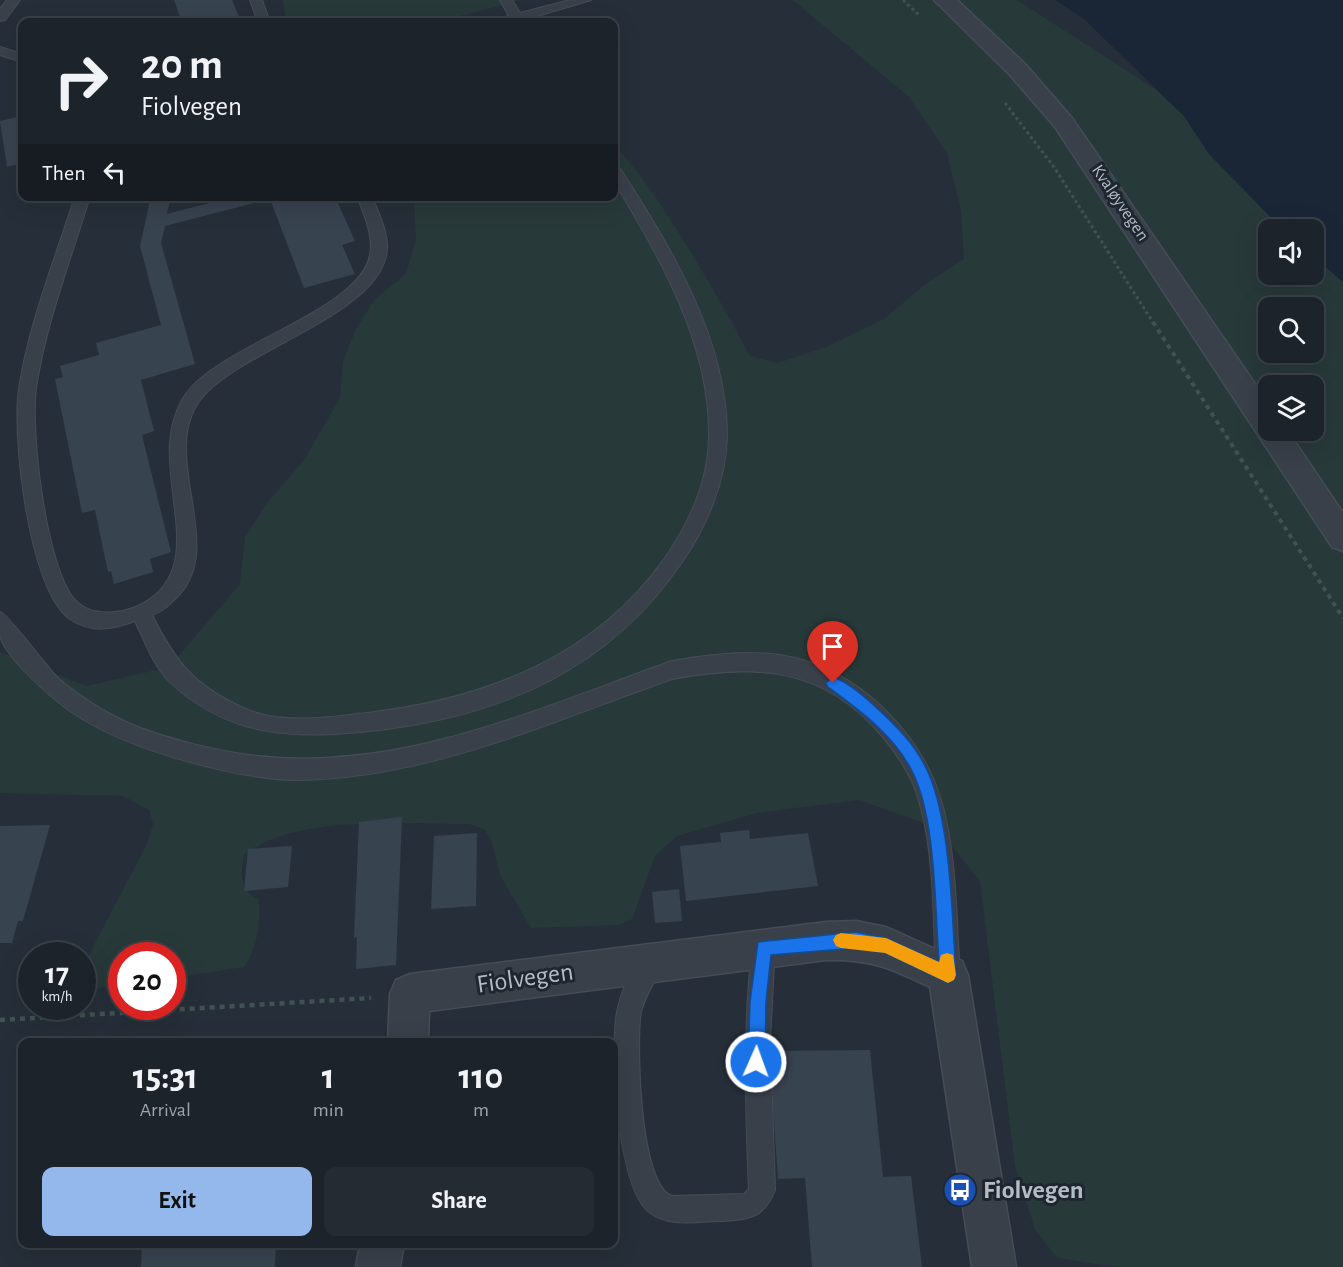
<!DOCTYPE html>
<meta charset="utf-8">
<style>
body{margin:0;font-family:"Alegreya Sans",sans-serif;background:#252b33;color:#f1f3f6;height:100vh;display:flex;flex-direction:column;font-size:22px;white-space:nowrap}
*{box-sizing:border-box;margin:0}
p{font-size:20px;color:#a0a4a9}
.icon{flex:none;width:33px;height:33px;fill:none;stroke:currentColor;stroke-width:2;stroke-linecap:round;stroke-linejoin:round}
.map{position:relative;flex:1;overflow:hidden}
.drawer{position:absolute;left:18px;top:1038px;width:600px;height:210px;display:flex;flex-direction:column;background:#1c232b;border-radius:12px;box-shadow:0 6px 24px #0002,0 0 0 2px #3a4047}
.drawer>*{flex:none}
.guide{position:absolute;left:18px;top:18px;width:600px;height:183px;border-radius:12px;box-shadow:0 6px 24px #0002,0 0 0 2px #3a4047;background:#1c232b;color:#f1f3f6;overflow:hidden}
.fabs{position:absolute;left:1258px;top:219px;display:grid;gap:12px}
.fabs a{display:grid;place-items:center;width:66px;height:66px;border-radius:12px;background:#1c232b;box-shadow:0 6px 24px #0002,0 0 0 2px #3a4047;font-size:30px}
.speed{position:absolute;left:18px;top:942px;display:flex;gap:12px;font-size:30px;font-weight:700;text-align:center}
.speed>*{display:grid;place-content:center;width:78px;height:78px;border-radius:50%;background:#1c232b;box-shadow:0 6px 24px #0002,0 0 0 2px #3a4047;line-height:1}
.speed small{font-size:15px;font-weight:400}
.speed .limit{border:9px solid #d22;background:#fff;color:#111}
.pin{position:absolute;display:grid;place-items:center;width:51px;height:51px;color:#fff;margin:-62px -26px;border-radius:50% 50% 50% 0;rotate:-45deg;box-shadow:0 0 6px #0007}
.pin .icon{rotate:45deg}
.me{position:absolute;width:66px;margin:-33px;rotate:2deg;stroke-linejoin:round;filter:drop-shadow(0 0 4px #0008)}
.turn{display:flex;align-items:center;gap:21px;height:126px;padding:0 24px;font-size:27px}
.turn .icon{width:78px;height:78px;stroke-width:2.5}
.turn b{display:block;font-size:42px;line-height:51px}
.then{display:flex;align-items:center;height:57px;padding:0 24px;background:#0003;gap:12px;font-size:22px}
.eta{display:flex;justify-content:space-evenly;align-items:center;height:102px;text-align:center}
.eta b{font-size:36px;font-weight:600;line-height:42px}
.primary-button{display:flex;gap:12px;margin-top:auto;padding:12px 24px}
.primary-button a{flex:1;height:69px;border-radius:12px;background:#94b8eb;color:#111;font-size:24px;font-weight:600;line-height:69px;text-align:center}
.primary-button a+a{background:#252b33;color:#f1f3f6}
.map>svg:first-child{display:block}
.green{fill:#28393a;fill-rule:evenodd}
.water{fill:#1a2636}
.building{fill:#384350}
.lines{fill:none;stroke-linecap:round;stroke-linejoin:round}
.service-casing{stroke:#454c56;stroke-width:2}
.minor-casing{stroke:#454c56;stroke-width:3}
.tertiary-casing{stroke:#454c56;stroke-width:3}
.path-far2{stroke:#405253;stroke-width:3;stroke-dasharray:3 3;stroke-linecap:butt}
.path-far1{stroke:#405253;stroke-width:4;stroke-dasharray:4.5 4.5;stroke-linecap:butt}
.path{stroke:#405253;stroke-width:4.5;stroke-dasharray:5 5;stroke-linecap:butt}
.service{fill:#39404a;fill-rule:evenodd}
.minor{fill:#39404a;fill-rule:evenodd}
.tertiary{fill:#39404a;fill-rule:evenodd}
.route{fill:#1a73e8;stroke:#114b97;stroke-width:1.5}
.slow{fill:#f59e0b}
.labels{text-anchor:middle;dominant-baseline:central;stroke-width:6;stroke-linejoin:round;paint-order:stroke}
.far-street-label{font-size:18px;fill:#b5bcc5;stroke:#1e262f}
.near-street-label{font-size:26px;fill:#b5bcc5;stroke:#1e262f}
.near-poi-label{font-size:26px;font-weight:bold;fill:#b5bcc5;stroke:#1e262f;text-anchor:start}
</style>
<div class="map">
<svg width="1343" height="1267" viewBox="0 0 1343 1267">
<rect width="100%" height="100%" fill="#262f39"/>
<g class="green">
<path d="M283 0H521L437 22H286Z"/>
<path d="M793 0H1017L1155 89 1184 116 1209 154 1283 229 1269 230V274H1314V257L1343 282V1267H1118L1057 1258 1035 1229 1015 1166 980 881 951 845 921 822 859 800 757 813 677 836 655 856 632 919 619 925 531 928 500 875 491 839 484 829 469 824C407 824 294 814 244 855 241 876 238 888 259 900 260 925 258 946 244 967L173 978 172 956H122L121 985 87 990 82 988 85 962 147 844 153 824 149 810 123 796 0 793V652L87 686 169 667 240 584 245 537 267 503 304 460 340 398 343 361 356 329 375 299 406 274 416 239 414 197 614 196V146C636 167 653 193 670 219 699 264 725 309 750 356L778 363 826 347 884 319 927 283 964 259 961 211 947 153 909 97ZM1269 308H1314V352H1269ZM1269 386H1314V430H1269Z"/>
</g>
<path class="water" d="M1055 0H1343V282L1314 257V230L1281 228 1209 154 1184 116 1084 19Z"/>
<g class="building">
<path d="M174 0H232L241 22H182Z"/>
<path d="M22 116V163L7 167 0 121Z"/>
<path d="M151 196H171L167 214 236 196H343L336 199 355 241 342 245 355 274 304 288 270 199 165 226 161 243 195 364 141 380 154 431 142 435 171 552 150 559 153 572 114 584 111 571 108 572 95 510 82 513 55 379 63 377 60 366 99 355 96 343 161 325 140 246Z"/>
<path d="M402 817 396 965 356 969 357 937 354 938 359 822Z"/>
<path d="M50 825 23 921H18L12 943H0V826Z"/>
<path d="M749 830 750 839 808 833 818 886 686 901 680 846 721 842 720 833Z"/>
<path d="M477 833 476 906 431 909 434 836Z"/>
<path d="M292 846 288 887 244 891 248 849Z"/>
<path d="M679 889 682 921 655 923 652 892Z"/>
<path d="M870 1050 883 1177 911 1176 922 1267H812L805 1178 778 1179 769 1051Z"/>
<path d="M142 1244H276L275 1267H141Z"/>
</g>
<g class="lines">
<g class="service-casing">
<g id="service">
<path d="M7 0H20L5 20 0 21V9Z"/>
<path d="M250 0H262L270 22H258Z"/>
<path d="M500 0H512L520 13 570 0H591L524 20 525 22H496L497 19 509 16Z"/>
<path d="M0 47 22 54V62L0 55Z"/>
<path d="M614 165 619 167C670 246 727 338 727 436 726 481 707 526 682 562 610 668 504 715 379 730 299 739 232 740 170 682 153 665 145 642 135 621 112 629 92 634 70 619 29 590 12 437 19 389 29 323 55 260 75 196H90C71 259 46 322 36 388 30 431 46 568 75 600 93 620 131 613 150 599 213 555 140 460 186 394 220 345 360 311 370 255 374 235 364 215 357 196H372C378 213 388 231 387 249 383 315 237 350 200 400 158 457 228 546 177 597 169 605 163 611 152 615 176 663 195 687 246 709 281 725 331 717 367 713 485 699 594 658 665 558 690 522 709 480 709 435 710 343 660 258 614 181Z"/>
<path d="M0 612C9 615 46 667 59 679 79 696 101 710 124 721 147 732 173 739 197 745 365 789 517 716 672 661 713 654 758 648 799 659 867 678 925 739 943 807 957 861 956 920 960 975L956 983 948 987 940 983 936 975C933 920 935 862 921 808 915 781 900 757 882 736 824 667 756 663 672 679 550 722 425 780 293 780 258 779 223 771 190 762 149 751 109 737 73 713 55 701 3 656 0 635 0 627 0 619 0 612Z"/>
<path d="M764 937 772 940 775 948 770 1039 775 1190C764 1218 749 1220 721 1221 698 1221 669 1228 649 1212 617 1186 610 1052 617 1012 621 993 633 958 652 950L660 954 664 962C657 979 645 994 641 1012 636 1042 639 1185 672 1196L744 1194 749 1189C746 1124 744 1059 748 995 750 977 749 956 756 940Z"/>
</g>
</g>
<g class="minor-casing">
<g id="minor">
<path d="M856 921 886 927 962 961 968 975 1016 1267H972L930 987C890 968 872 959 826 960L429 1011 428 1042H388L390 994 396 980 410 974 826 922Z"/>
<path d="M360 1244H404L400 1267H356Z"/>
</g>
</g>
<g class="tertiary-casing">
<path id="tertiary" d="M934 0H957L1026 65 1072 118 1269 404V430H1287L1343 513V551L1332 547 1055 127 1010 75Z"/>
</g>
<g class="path-far2">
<path d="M903 0 920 16"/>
<path d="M1005 103 1054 167 1154 324"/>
</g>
<path class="path-far1" d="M1153 322 1343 618"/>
<path class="path" d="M0 1020 371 998"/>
<use href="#service" class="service"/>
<use href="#minor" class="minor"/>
<use href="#tertiary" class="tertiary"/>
</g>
<path class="route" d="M833 677C850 683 867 699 880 711 897 727 913 743 924 764 951 813 952 917 956 975L954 980 948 983 885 953 856 948 771 955 766 1002 765 1062 762 1068 756 1070 750 1068 748 1062 750 1002 758 942 856 932 886 938 939 962C935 909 936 817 912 771 894 735 859 710 828 687L826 683Z"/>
<path class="slow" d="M841 933 886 938 939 962 941 955 947 953 953 955 956 975 954 980 948 983 885 953 841 948 836 946 833 940 836 935Z"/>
<defs>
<g id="bus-disc" transform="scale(1.725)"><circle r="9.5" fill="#1a4fb4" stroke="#1e262f"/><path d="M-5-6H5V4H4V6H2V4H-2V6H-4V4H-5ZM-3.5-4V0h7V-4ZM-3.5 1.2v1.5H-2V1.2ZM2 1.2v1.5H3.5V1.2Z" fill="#fff"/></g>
</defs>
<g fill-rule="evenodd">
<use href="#bus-disc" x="960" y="1190"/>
</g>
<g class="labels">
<g class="far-street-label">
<text transform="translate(1120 203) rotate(56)">Kvaløyvegen</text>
</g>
<g class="near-street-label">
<text transform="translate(525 978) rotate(-8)">Fiolvegen</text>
</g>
<g class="near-poi-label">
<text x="983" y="1190">Fiolvegen</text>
</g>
</g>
</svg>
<div class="fabs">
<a><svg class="icon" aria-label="sound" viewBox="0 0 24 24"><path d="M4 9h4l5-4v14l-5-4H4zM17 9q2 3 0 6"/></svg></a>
<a><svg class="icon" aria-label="search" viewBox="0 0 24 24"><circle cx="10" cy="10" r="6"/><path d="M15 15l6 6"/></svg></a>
<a><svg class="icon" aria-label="layers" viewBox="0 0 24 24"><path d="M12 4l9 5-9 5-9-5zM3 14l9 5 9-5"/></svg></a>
</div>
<div class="speed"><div>17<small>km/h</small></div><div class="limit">20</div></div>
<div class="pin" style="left:833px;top:683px;background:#d93025"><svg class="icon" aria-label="arrive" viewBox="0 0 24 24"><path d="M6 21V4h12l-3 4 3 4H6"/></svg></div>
<svg class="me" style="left:756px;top:1062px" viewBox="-20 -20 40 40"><circle r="17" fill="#1a73e8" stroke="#fff" stroke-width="3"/><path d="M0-11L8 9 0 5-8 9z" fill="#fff"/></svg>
<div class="guide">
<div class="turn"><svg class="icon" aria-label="right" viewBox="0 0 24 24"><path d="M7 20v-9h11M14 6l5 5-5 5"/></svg><div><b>20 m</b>Fiolvegen</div></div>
<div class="then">Then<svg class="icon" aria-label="left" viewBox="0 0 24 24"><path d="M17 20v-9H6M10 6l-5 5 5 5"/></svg></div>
</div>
<section class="drawer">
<div class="eta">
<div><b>15:31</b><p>Arrival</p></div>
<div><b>1</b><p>min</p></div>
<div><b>110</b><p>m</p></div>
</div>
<div class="primary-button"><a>Exit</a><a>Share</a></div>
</section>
</div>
